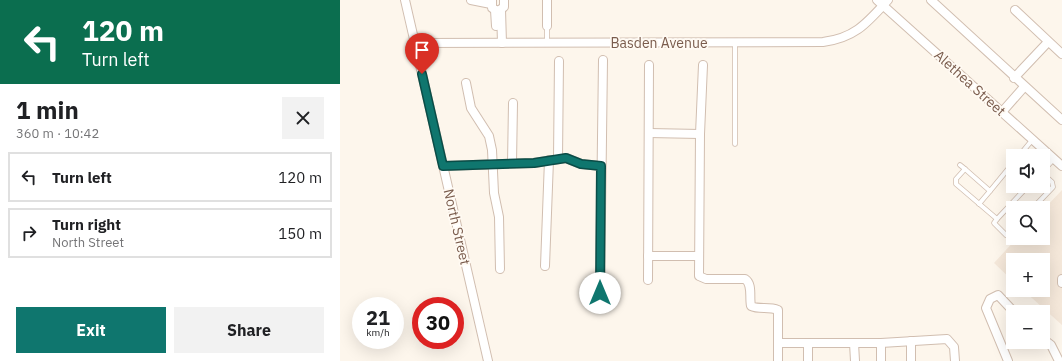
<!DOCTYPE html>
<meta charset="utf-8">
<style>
body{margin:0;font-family:"IBM Plex Sans",sans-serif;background:#f2f2f2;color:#202124;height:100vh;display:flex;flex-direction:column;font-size:15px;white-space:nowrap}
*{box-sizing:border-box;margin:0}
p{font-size:13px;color:#757577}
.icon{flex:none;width:22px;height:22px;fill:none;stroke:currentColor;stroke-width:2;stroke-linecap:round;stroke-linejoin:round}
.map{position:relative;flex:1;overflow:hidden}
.sheet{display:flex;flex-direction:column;background:#fff;width:340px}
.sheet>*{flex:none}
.banner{background:#0b6e4f;color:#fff;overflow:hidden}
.buttons{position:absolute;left:666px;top:149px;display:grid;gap:8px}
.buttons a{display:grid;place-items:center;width:44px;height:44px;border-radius:0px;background:#fff;box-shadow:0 4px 16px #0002;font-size:20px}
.speed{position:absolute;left:12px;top:297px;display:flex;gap:8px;font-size:20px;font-weight:700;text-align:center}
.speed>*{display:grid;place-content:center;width:52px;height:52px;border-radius:50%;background:#fff;box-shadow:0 4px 16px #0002;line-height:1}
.speed small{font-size:10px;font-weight:400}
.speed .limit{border:6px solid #d22;background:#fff;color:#111}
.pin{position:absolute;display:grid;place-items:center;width:34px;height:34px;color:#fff;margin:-41px -17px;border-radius:50% 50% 50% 0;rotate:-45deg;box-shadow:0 0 4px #0007}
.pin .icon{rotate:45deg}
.me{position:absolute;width:44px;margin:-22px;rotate:0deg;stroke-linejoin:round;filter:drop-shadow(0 0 3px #0008)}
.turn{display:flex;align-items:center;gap:14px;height:84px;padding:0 16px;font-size:18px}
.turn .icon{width:52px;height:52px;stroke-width:2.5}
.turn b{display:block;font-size:28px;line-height:34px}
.round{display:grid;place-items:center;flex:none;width:42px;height:42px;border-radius:0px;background:#f2f2f2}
.summary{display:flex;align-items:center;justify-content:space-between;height:68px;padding:0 16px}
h1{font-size:24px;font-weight:700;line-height:30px}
.button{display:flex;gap:8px;margin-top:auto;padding:8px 16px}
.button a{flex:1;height:46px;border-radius:0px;background:#0f766e;color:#fff;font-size:16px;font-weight:700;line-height:46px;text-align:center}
.button a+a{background:#f2f2f2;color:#202124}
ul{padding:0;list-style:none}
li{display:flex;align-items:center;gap:12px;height:50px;margin:0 8px 6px;padding:0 8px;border:2px solid #e0e0e0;border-radius:0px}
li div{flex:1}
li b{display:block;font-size:15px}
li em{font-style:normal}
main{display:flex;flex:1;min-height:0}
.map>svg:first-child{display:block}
.residential{fill:#f5e8da}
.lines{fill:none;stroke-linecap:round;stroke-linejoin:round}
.service-casing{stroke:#d1beb0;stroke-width:5.5}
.minor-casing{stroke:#d1beb0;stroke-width:10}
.service{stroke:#fff;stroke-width:4}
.minor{stroke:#fff;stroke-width:8}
.route-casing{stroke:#0a4d48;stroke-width:10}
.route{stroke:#0f766e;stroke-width:7}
.labels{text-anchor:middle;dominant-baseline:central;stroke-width:3.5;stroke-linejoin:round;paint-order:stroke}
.street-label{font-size:14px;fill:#7a5c4d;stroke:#fffaf3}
</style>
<main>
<section class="sheet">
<div class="banner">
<div class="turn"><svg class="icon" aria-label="left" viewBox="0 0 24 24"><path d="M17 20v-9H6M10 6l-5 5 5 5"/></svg><div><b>120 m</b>Turn left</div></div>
</div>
<div class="summary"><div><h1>1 min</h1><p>360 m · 10:42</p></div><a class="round"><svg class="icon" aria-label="close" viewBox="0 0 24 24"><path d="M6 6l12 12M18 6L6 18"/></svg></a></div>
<ul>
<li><svg class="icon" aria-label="left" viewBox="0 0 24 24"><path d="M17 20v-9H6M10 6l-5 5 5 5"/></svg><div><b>Turn left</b></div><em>120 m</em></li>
<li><svg class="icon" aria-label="right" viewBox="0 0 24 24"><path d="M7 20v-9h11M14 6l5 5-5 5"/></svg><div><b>Turn right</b><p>North Street</p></div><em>150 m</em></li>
</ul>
<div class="button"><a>Exit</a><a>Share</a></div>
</section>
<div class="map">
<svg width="722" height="361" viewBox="0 0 722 361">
<rect width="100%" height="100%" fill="#fdf6ec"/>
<path class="residential" d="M722 190V325L683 290H703V260H673V281L654 263 677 238H703V210Z"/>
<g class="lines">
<g class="service-casing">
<g id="service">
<path d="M207 26V43"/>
<path d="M395 144V43"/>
<path d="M679 156 693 139"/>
<path d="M620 165 625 169 616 179V184L657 219 688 186"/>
<path d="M625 169 650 191 673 163"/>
<path d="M703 171 714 159"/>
<path d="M639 204 650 191"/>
<path d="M693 208 713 187 712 182 703 174"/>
<path d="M657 219 654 223 666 235 673 230"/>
</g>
</g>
<g class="minor-casing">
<g id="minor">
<path d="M65 0 148 361"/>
<path d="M131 0 151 4"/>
<path d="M152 0V8L158 11 164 7V0"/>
<path d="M207 0V26"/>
<path d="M537 0 722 166"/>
<path d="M591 0 722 120"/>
<path d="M155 10 156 26"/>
<path d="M161 10 162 43"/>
<path d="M675 10 722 54"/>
<path d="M75 43 483 42C515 38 527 23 548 0"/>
<path d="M363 65 360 134 359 276 366 279H405C413 284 409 297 411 306 419 310 429 306 438 310V361"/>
<path d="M674 78 708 42"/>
<path d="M126 83 131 108 149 136 152 150 154 193 159 217 160 269"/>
<path d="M662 112 684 87"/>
<path d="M309 133 360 134"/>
<path d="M218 158 219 61"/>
<path d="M172 163 173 103"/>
<path d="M103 166 194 163 226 158 241 164 261 166"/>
<path d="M308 256H359"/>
<path d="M205 266 209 160"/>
<path d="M722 279V283"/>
<path d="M308 280 309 65"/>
<path d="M260 293 263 60"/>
<path d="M703 339 711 345 719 361"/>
<path d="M439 343H541L607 339 614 347 615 361"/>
<path d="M514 343 515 361"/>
<path d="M541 343V361"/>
<path d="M468 361V343"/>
<path d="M571 361V341"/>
<path d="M668 361 646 308 650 299 658 295 674 312"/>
</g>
</g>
<use href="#service" class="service"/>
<use href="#minor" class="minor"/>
</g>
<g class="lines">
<g class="route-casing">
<path id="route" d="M82 74 103 166 194 163 226 158 241 164 261 166 260 293"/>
</g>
<use href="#route" class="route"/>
</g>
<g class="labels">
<g class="street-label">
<text x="319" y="43">Basden Avenue</text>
<text transform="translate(630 83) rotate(42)">Alethea Street</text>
<text transform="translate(117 227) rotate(77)">North Street</text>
</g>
</g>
</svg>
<div class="buttons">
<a><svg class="icon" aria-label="sound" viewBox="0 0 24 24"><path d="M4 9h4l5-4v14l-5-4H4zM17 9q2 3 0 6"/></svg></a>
<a><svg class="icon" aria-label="search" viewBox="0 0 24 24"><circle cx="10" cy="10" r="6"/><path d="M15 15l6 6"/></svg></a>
<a>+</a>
<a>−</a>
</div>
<div class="speed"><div>21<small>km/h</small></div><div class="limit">30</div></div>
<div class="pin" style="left:82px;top:74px;background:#d93025"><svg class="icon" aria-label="arrive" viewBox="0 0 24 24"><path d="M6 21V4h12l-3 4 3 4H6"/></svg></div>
<svg class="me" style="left:260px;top:293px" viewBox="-20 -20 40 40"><circle r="19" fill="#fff"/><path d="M0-13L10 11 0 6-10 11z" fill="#0f766e"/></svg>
</div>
</main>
